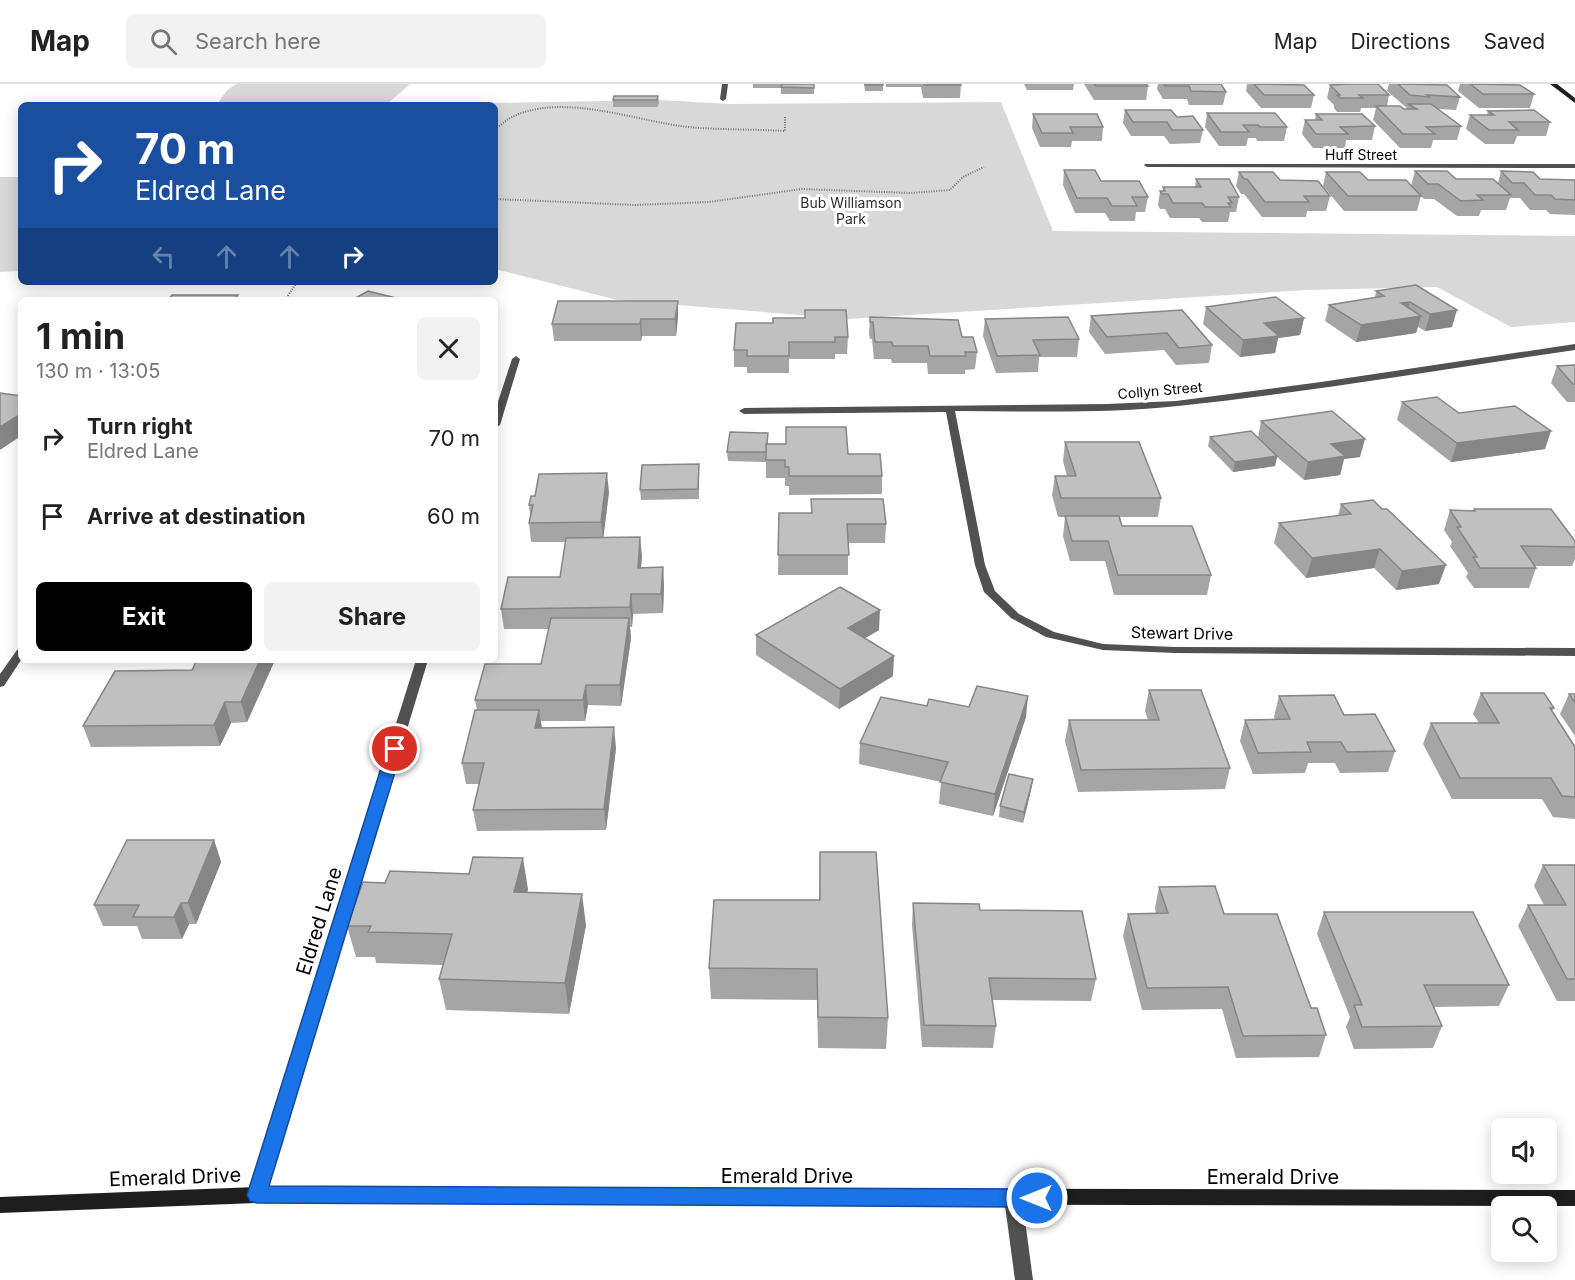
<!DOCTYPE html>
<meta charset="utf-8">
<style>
body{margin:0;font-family:Inter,sans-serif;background:#f2f2f2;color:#222;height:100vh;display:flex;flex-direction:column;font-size:22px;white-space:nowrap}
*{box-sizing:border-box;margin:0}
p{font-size:20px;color:#767676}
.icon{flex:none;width:33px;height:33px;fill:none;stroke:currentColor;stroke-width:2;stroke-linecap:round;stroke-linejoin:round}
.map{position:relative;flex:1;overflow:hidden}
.sheet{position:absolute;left:18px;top:213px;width:480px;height:366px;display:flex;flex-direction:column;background:#fff;border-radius:9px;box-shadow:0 3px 15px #0003}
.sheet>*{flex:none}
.banner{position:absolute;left:18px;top:18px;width:480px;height:183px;border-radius:9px;box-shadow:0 3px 15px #0003;background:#1a4fa0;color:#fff;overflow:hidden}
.tools{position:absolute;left:1491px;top:1034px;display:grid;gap:12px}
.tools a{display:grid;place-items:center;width:66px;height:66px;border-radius:9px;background:#fff;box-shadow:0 3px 15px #0003;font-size:30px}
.pin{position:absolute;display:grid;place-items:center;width:51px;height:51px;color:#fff;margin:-26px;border:3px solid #fff;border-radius:50%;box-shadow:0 2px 6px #0007}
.me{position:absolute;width:66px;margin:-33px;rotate:270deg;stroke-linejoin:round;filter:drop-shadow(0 0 4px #0008)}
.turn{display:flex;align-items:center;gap:21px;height:126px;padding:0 18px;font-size:27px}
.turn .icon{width:78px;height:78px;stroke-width:2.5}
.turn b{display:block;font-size:42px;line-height:51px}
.lanes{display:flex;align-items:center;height:57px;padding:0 18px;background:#0003;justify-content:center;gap:30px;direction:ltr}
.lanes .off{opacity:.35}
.round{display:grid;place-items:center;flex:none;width:63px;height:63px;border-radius:9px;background:#f2f2f2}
.summary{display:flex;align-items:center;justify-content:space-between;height:102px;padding:0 18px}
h1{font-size:36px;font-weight:700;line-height:45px}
.button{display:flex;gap:12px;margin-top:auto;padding:12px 18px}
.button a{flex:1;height:69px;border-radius:9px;background:#000;color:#fff;font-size:24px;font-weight:700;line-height:69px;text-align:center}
.button a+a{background:#f2f2f2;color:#222}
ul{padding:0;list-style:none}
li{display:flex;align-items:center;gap:18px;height:78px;padding:0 18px}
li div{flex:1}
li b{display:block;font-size:22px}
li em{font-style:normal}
header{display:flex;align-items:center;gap:36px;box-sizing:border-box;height:84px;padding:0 30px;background:#fff;border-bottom:2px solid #e0e0e0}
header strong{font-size:28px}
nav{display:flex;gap:33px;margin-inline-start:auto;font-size:21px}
.search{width:420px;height:54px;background:#f2f2f2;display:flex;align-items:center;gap:15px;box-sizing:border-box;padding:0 21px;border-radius:9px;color:#767676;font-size:22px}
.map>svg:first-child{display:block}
.green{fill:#d8d8d8}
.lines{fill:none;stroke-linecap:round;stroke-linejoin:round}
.path{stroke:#737373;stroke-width:2;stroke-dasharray:1 1.5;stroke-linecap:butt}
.street{fill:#515151;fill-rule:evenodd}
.secondary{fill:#1e1e1e;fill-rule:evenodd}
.wall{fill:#a5a5a5}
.shaded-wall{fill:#868686}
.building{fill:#c0c0c0;stroke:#868686;stroke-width:1.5}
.route{fill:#1a73e8;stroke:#114b97;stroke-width:1.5}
.labels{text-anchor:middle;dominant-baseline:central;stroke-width:6;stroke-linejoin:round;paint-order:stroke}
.far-street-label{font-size:14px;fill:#000;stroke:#fff}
.far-park-label{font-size:14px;fill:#2f2f2f;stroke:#fff}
.street-label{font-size:16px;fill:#000;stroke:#fff}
.near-street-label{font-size:20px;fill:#000;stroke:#fff}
</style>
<header>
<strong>Map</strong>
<div class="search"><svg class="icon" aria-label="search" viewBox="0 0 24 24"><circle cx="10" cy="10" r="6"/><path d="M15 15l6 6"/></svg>Search here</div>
<nav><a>Map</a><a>Directions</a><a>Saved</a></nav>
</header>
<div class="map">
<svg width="1575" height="1196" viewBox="0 0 1575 1196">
<rect width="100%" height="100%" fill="#fff"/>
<g class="green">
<path d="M237 0H410L386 21H218C220 13 229 3 237 0Z"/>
<path d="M659 16 730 20 1001 18 1053 147 1575 152V238L1511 243 1437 203 1306 206 848 235 617 216 495 185V21H486L487 19Z"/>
<path d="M0 93H21V187L0 188Z"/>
</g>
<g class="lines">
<g class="path">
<path d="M495 45C501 41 507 35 514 32 565 9 635 37 688 43 720 46 753 45 785 47V33"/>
<path d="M495 115 635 121 709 118 802 105 910 109 950 106 963 93 984 83"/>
<path d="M285 216 297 198"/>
</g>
<g class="street">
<path d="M722 0H728L726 15 723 17 720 15Z"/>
<path d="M1145 80H1575V84L1147 83 1144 81Z"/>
<path d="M1575 260V266C1443 285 1311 308 1178 322 1105 330 1029 327 955 327L985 481 995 507 1019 530 1054 548 1103 560 1175 563 1575 564V572L1175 569 1103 566 1046 553 1011 534 984 508 975 481 946 328 744 330 739 327 744 324 1107 320 1176 317 1321 298Z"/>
<path d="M516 272 520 275 500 341 495 344V327L512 275Z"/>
<path d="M21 564V576L4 602 0 603V590L17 566Z"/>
<path d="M416 576H428L266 1111 263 1116 257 1119 251 1116 248 1111Z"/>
<path d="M1013 1106 1019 1109 1022 1114 1033 1196H1015L1004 1114 1007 1109Z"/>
</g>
<g class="secondary">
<path d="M1550 0H1557L1575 14V19Z"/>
<path d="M257 1103 1575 1106V1122L257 1119 0 1129V1113Z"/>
</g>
</g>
<g class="wall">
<path d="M753 0H814V10H781V4H753Z"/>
<path d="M864 0H883V7H865Z"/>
<path d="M886 0H961L960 14H923L921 3H886Z"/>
<path d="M1024 0H1074L1073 6H1027Z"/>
<path d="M1084 0H1146L1148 2 1146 16H1094Z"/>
<path d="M1158 0H1221L1226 8 1223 21H1189L1187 15H1163L1157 5Z"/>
<path d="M1247 0H1282L1314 11 1311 24H1261L1246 7Z"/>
<path d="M1342 0H1378L1389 11 1387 22 1404 25H1407V24L1387 7 1389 0H1426L1460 13 1456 26 1438 25 1461 42 1457 56H1433L1431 64H1400L1373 36 1376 24H1361L1360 28H1337L1334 24V21L1327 14 1330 1Z"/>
<path d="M1460 0H1497L1534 10 1530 24H1479L1458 7Z"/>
<path d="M658 12 659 19 657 23H613V16Z"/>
<path d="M1125 26 1177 33 1203 46 1200 59 1170 60 1164 52H1131L1123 39Z"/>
<path d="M1488 27 1550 38 1546 52H1517L1514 60H1485L1466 45 1470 31H1487Z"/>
<path d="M1207 29 1287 43 1284 57H1257L1256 54H1248L1246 62H1219L1205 43Z"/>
<path d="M1033 30 1103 43 1102 57H1072L1071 63H1040L1032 44Z"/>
<path d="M1316 30 1375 42 1372 56H1346L1345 64H1313L1302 50 1305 36H1315Z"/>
<path d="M1064 86 1101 97 1148 113 1145 128H1136L1135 137H1110L1105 129H1075L1063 101Z"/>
<path d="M1415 87 1456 95 1498 99 1501 87 1540 95 1575 96V131L1550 130 1546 126H1530L1520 114H1510L1506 126H1481L1479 132H1457L1434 115H1424L1411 102Z"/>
<path d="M1239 88 1280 96 1330 112 1326 127H1307L1306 133H1262L1244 110H1241L1236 102Z"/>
<path d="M1326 88 1368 96 1421 112 1417 127H1344L1323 102Z"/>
<path d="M1196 95 1239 113 1236 128H1230L1228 138H1202L1199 134H1170L1165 125H1160L1158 121 1160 107H1163V103H1195Z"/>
<path d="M1416 201 1452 243 1425 247 1418 243 1416 249 1356 258 1325 237 1329 221 1375 214 1376 207Z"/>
<path d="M678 217V233L676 252H642L641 257H554L552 240Z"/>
<path d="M1206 223 1304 234 1300 251 1278 254 1275 269 1240 273 1203 240Z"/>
<path d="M1182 226 1212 261 1209 279 1176 281 1164 266 1105 270 1089 248 1091 232Z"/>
<path d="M870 233 962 253 977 268 975 285 965 286V290H928L927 279H892L891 275H874L872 255H870L869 250Z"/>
<path d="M985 235 1079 255 1077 273H1039L1038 288 996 289 983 252Z"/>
<path d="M736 239 848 253 847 270H835V275H789V289H747V283H734V266Z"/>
<path d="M1575 281V318H1567L1551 299 1557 282Z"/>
<path d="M1402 318 1459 329 1545 365 1451 378 1397 336Z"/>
<path d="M1261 337 1360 373 1344 375 1340 391 1304 396 1277 373 1275 382 1233 388 1208 362 1210 353 1258 354Z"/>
<path d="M1065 358 1161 414 1158 433H1120L1122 442 1211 491 1207 511H1114L1105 477H1070L1063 452 1065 433H1058L1052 411 1055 392H1067L1063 377Z"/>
<path d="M768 360 848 370 882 392V410L789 411V402H785V394H766V378L728 377 727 368Z"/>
<path d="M699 380V415L641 416 640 406Z"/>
<path d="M609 408 603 453 642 472 641 483H663L664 503 663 529 633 530 632 543H630L631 554 621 622 588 621 585 637H541L542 644 616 664 606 746 477 747 473 726 479 700H466L462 679 477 626 475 616 541 580 549 545H504L501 525 560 493 566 458H531L529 439 530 432 529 421Z"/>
<path d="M811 415 886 440 885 459H848V491H778L779 429H811Z"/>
<path d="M1341 420 1439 500 1396 506 1374 484 1306 494 1274 459 1279 439 1338 432Z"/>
<path d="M1474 425 1575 457V475L1572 482H1535L1536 484 1529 504H1474L1466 493 1468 489 1450 462 1452 458 1444 446 1450 426 1473 427Z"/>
<path d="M879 546 865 554 893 592 839 625 756 571V551Z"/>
<path d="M275 576 247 638 231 639 220 662 91 663 83 642 192 586Z"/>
<path d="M1149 606 1230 684 1225 705 1078 708 1065 657 1069 636H1148L1145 627Z"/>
<path d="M1481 609 1554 624 1552 627 1575 663V735L1553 733 1542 715H1452L1423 660 1431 639H1479L1473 630Z"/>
<path d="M1569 610H1575V652L1560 630Z"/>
<path d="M1279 612 1344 631 1395 667 1388 688 1340 689 1335 679H1308L1305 689 1253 690 1240 657 1245 636 1275 635 1274 633Z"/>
<path d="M927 622 969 623 1026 633 993 732 939 720 941 698 859 680 860 659Z"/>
<path d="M1033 695 1031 706 1023 739 999 733 1000 722Z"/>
<path d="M214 756 221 778 196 840H189L182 855H142L137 842H103L94 821Z"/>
<path d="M820 768 888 934 886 965 818 964 817 916 711 915 709 884 819 816Z"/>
<path d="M1543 781H1575V917H1557L1518 842 1528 821H1544L1534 802Z"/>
<path d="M1159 803 1224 830 1311 924 1326 951 1319 973 1236 974 1222 925 1142 926 1123 852 1128 830H1156L1155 824Z"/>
<path d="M528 805 527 809 586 841 569 930 446 926 439 895 443 881 376 879 375 873H356L347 842Z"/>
<path d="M913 819 980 826 1096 895 1091 917 992 916 996 942 993 964 922 963 912 841Z"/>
<path d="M1324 828 1509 901 1499 922 1434 923 1442 942 1433 964 1354 965 1346 943 1350 933 1317 850Z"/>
</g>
<g class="shaded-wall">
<path d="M678 217V233L676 252 675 235Z"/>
<path d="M1410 218 1405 234 1421 232 1416 249 1356 258 1361 241 1401 219Z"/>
<path d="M1457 226 1452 243 1425 247 1430 230Z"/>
<path d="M1304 234 1300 251 1278 254 1275 269 1240 273 1243 256 1264 239Z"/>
<path d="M641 235 642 252 641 257 640 240Z"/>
<path d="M21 325V352L0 366V343Z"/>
<path d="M1551 347 1545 365 1451 378 1457 359Z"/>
<path d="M1365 355 1360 373 1344 375 1340 391 1304 396 1308 378 1331 360Z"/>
<path d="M1277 372 1275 382 1233 388 1235 378Z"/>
<path d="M607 389 609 408 603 457 601 438Z"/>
<path d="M640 453 642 472 639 503 638 484Z"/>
<path d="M1380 465 1374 484 1306 494 1312 474Z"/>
<path d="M1446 481 1439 500 1396 506 1402 487Z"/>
<path d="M663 483 664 503 663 529 661 510Z"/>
<path d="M631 510 633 530 632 543 630 523Z"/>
<path d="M880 526 879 546 848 564V544Z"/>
<path d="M629 534 631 554 621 622 620 601Z"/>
<path d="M894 572 893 592 839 625 840 605Z"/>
<path d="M260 576H275L247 638 241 618Z"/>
<path d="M586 601 588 621 585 637 583 616Z"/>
<path d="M1028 612 1026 633 993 732 995 710Z"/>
<path d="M225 618 231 639 220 662 214 641Z"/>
<path d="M539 626 542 646 535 644Z"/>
<path d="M614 643 616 664 606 746 604 725Z"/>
<path d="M1033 695 1031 706 1023 739 1024 728Z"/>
<path d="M214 756 221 778 196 840 188 819Z"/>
<path d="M523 774 528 805 519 839 514 808Z"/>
<path d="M582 810 586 841 569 930 565 899Z"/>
<path d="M181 819 189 840 182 855 174 833Z"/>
</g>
<g class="building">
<path d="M782 0H814V4L781 3Z"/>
<rect x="865" y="0" width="18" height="1"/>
<rect x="924" y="0" width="37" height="1"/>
<path d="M1094 0H1146L1148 2H1096Z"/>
<path d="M1164 0H1221L1226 8 1191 7 1189 2H1165Z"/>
<path d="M1254 0 1304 1 1314 11H1264Z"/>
<path d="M1350 0H1378L1389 11H1359L1363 14H1340L1337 11H1340L1330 1Z"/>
<path d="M1398 0 1447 1 1460 13 1427 11 1430 13 1410 11Z"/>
<path d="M1470 0 1520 1 1534 10H1483Z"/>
<path d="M614 12H658L657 16H613Z"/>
<path d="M1408 20H1431L1461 42 1426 43 1435 50H1403L1376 22H1400L1404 25H1417Z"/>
<path d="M1125 26H1171L1177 33 1193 32 1203 46H1172L1167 38H1133Z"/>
<path d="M1534 26 1550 38H1509L1518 46H1489L1470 31H1494L1488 27Z"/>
<path d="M1207 29H1275L1287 43H1260L1258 41H1243L1249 48H1221Z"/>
<path d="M1033 30H1097L1103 43H1070L1073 49H1042Z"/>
<path d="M1316 30H1362L1375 42 1340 43 1348 50H1316L1305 36H1322Z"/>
<path d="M1064 86H1095L1101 97H1139L1148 113H1132L1137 122H1112L1107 114H1077Z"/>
<path d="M1415 87H1447L1456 95H1493L1511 111H1477L1483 116 1461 117 1438 100H1428Z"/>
<path d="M1501 87 1533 88 1540 95 1575 96V116L1555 115 1551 111H1535L1524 99H1512Z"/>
<path d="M1239 88H1273L1280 96 1318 97 1330 112H1304L1309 118H1265L1247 95H1244Z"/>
<path d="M1326 88H1360L1368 96H1406L1421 112H1348Z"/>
<path d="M1196 95H1229L1239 113H1228L1232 119H1228L1231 123H1205L1202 119H1173L1168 110H1162L1160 107H1165L1163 103H1201Z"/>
<path d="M1416 201 1457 226 1430 230 1410 218 1401 219 1421 232 1361 241 1329 221 1384 212 1376 207Z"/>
<path d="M368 207 404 216H352Z"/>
<path d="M172 211H238L234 216H168Z"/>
<path d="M1276 213 1304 234 1264 239 1279 252 1243 256 1206 223Z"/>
<path d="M558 217H678L675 235H641L640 240H552Z"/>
<path d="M805 226H846L848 253H835V258H789V272H747V266H734L736 239H773V234H805Z"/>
<path d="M1182 226 1212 261 1179 264 1167 249 1107 253 1091 232Z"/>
<path d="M870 233 958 236 962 253H973L977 268H965L966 272H930L928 262H893L892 258H875L873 238H870Z"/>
<path d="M1068 233 1079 255 1033 256 1040 271 997 272 985 235Z"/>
<path d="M1575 281V300H1573L1557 282Z"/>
<path d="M0 309 21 312V325L19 326H21V330L0 343Z"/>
<path d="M1437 313 1459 329 1515 322 1551 347 1457 359 1402 318Z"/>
<path d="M1332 327 1365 355 1331 360 1345 372 1308 378 1261 337Z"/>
<path d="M786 343H846L848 370H880L882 392H789V383H785V376H766V360H786Z"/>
<path d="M1251 347 1277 372 1235 378 1210 353Z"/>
<path d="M730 348 768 349 767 360H766V368H727Z"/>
<path d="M1065 358H1139L1161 414H1061L1055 392H1076Z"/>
<path d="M699 380 698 405 640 406 642 381Z"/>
<path d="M607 389 601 438 529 439 533 421H529L531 412H535L539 390Z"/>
<path d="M811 415H883L886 440H847L849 471H778L779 429H812Z"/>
<path d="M1373 416 1382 425H1387L1446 481 1402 487 1380 465 1312 474 1279 439 1351 430 1341 420Z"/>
<path d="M1474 425H1551L1575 457V463L1521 462 1536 484H1480L1473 473H1477L1457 443H1461L1450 426 1475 427Z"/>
<path d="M1065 432H1119L1122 442H1192L1211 491H1118L1108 457H1072Z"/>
<path d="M640 453 638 484 663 483 661 510H631L630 523 501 525 508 493H560L566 454Z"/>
<path d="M840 503 880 526 848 544 894 572 840 605 756 551Z"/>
<path d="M551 534H629L620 601H586L583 616H475L485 580H541Z"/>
<path d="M197 576H260L241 618H225L214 641 83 642 115 587 192 586Z"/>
<path d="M977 602 1028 612 995 710 940 698 948 678 860 659 881 613 927 622 929 615 969 623Z"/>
<path d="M1149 606H1201L1230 684 1081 686 1069 636H1159Z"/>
<path d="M1481 609H1544L1554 624H1550L1575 663V713L1562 712 1551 694H1460L1431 639H1499Z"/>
<path d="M1569 610H1575V618Z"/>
<path d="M1334 611 1344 631 1375 630 1395 667 1347 668 1341 658H1307L1311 668 1258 669 1245 636 1290 635 1279 612Z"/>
<path d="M475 626H539L535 644 614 643 604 725 473 726 484 679H462Z"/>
<path d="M1009 690 1033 695 1024 728 1000 722Z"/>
<path d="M127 756H214L188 819H181L174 833H133L139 821H94Z"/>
<path d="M820 768H876L888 934 818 933 817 885 709 884 714 816H820Z"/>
<path d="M473 773 523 774 514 808 582 810 565 899 439 895 452 850 368 848 371 842H347L363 798 385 799 390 787 469 790Z"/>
<path d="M1543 781H1575V895H1567L1528 821H1566Z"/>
<path d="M1215 802 1224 830H1277L1311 924H1317L1326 951 1243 952 1228 903 1147 904 1128 830 1168 829 1159 803Z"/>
<path d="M913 819 979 820 980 826 1082 827 1096 895 989 894 996 942 924 941Z"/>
<path d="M1324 828H1473L1509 901H1424L1442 942 1362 943 1354 921H1362Z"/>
</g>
<path class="route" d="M395 660 402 665 269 1102 1037 1105 1044 1108 1047 1114 1044 1120 1037 1123 257 1119 250 1117 247 1111 387 665Z"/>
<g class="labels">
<g class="far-street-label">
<text x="1361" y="70">Huff Street</text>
<text transform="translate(1160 306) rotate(-5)">Collyn Street</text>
</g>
<g class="far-park-label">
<text x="851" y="118">Bub Williamson<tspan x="851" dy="16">Park</tspan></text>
</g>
<g class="street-label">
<text transform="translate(1182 549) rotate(1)">Stewart Drive</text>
</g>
<g class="near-street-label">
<text transform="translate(319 837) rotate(-73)">Eldred Lane</text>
<text x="787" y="1092">Emerald Drive</text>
<text transform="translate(175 1093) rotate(-2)">Emerald Drive</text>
<text x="1273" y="1093">Emerald Drive</text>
</g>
</g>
</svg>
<div class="tools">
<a><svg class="icon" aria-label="sound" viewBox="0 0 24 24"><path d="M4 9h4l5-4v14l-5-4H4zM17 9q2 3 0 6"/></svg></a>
<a><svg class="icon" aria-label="search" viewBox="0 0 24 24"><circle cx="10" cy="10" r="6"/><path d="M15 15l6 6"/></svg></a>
</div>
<div class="pin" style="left:395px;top:665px;background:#d93025"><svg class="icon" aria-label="arrive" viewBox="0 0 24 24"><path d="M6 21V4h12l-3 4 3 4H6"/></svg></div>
<svg class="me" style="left:1037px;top:1114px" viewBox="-20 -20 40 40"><circle r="17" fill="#1a73e8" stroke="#fff" stroke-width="3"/><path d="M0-11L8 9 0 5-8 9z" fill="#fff"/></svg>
<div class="banner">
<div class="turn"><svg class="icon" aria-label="right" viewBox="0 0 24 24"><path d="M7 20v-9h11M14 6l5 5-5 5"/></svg><div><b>70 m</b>Eldred Lane</div></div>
<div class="lanes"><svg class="icon off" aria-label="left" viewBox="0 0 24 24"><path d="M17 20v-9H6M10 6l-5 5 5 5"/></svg><svg class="icon off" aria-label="ahead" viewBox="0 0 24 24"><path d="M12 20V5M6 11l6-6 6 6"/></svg><svg class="icon off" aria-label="ahead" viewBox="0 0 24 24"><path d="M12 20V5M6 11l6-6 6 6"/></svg><svg class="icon" aria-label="right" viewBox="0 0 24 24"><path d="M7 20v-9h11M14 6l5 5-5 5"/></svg></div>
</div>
<section class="sheet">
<div class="summary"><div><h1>1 min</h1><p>130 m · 13:05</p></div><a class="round"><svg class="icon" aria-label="close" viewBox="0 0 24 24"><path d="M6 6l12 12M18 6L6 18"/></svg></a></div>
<ul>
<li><svg class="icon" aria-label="right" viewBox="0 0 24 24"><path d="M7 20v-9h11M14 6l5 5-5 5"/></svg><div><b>Turn right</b><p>Eldred Lane</p></div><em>70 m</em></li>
<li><svg class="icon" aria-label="arrive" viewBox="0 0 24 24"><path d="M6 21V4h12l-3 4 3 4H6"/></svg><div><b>Arrive at destination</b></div><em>60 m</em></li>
</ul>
<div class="button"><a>Exit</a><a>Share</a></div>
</section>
</div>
